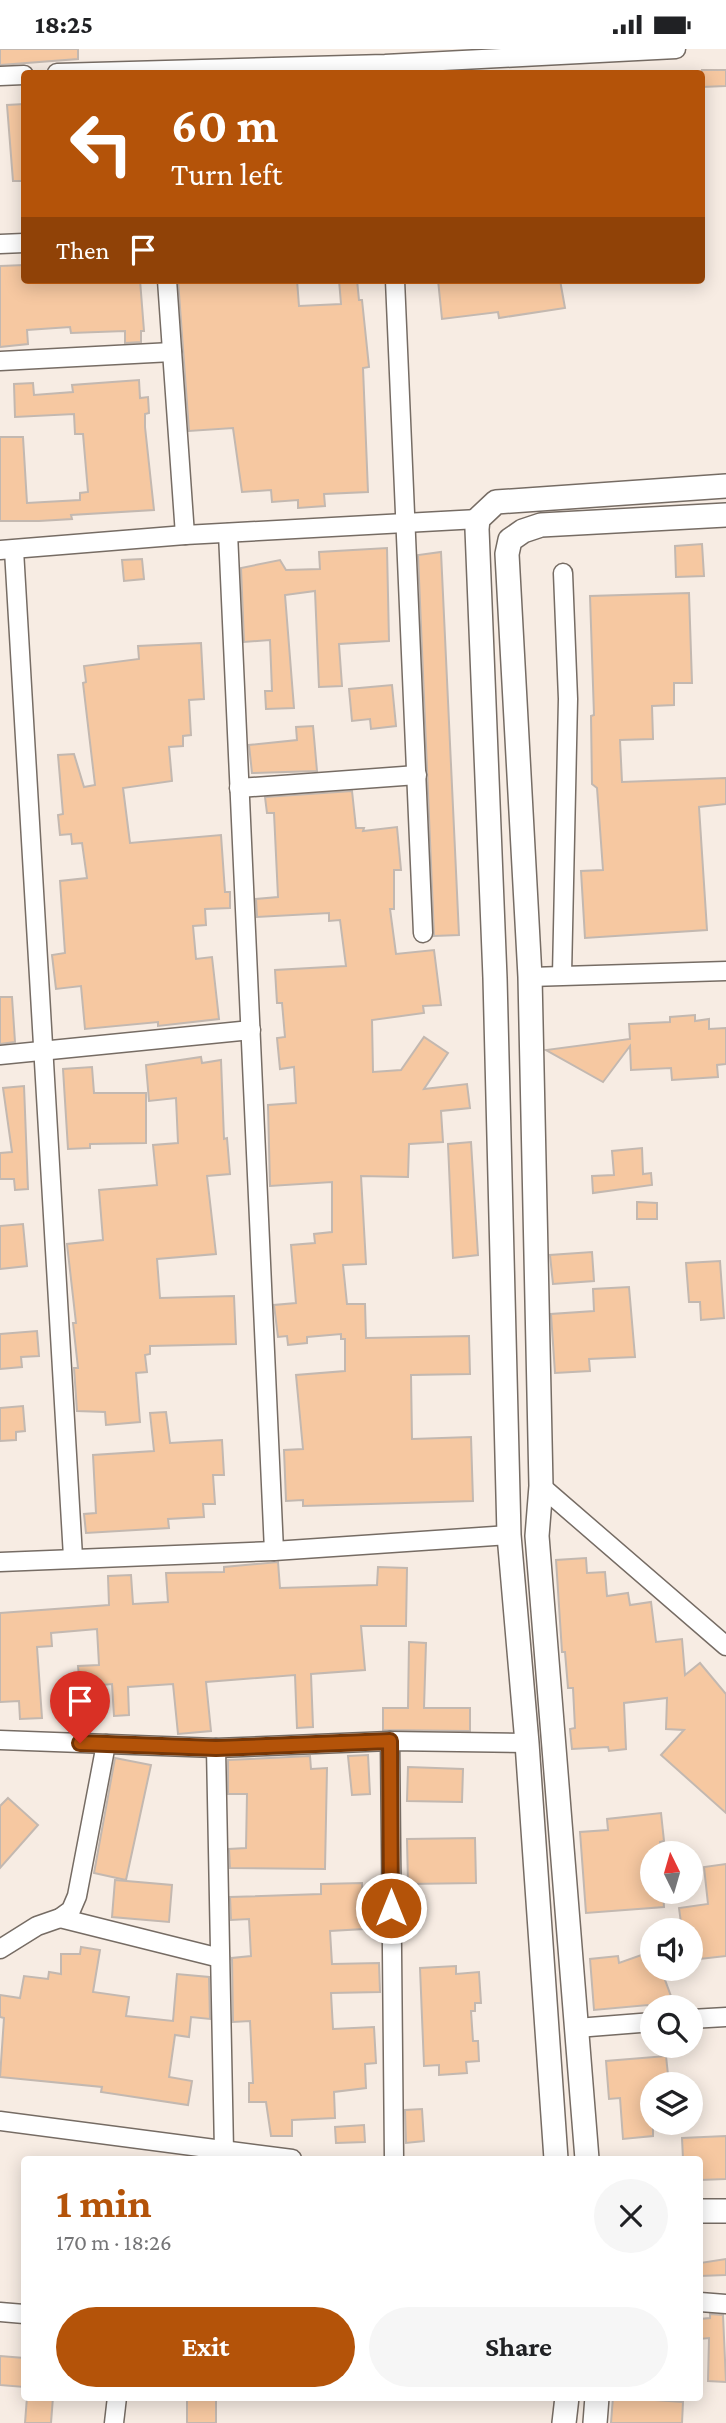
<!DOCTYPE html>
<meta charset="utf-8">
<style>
body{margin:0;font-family:"Crimson Pro",serif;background:#f6f6f6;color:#202124;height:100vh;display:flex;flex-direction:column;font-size:26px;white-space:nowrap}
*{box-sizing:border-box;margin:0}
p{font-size:23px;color:#757577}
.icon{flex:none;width:38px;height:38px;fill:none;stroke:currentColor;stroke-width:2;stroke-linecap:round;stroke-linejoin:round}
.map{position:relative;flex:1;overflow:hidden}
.sheet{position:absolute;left:21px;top:2107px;width:682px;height:245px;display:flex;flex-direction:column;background:#fff;border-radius:7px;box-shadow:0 4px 18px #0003}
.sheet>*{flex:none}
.hud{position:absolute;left:21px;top:21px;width:684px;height:214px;border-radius:7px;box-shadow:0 4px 18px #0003;background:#b45309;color:#fff;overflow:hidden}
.needle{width:46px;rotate:355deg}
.fabs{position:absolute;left:640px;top:1792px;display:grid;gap:14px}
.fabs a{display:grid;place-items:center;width:63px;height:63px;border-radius:50%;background:#fff;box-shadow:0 4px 18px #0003;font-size:35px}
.pin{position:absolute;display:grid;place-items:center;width:60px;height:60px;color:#fff;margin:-72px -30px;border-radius:50% 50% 50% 0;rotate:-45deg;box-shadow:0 0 7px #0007}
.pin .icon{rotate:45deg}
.me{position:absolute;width:77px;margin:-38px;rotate:0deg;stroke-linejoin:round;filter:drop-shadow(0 0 5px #0008)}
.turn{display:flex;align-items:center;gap:24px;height:147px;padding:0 35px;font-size:32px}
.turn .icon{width:91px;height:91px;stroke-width:2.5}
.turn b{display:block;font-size:49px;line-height:60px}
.then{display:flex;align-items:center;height:66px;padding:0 35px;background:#0003;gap:14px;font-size:26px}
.round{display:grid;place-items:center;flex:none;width:74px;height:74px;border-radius:37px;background:#f6f6f6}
.summary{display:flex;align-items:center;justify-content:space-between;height:119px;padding:0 35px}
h1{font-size:42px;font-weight:700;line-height:52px;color:#b45309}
.action{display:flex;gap:14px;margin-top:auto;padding:14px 35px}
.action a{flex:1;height:80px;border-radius:42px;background:#b45309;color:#fff;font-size:28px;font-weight:700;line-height:80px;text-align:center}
.action a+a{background:#f6f6f6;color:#202124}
.status{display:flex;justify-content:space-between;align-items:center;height:49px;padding:0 35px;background:#fff;direction:ltr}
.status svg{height:19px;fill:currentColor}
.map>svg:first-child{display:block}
.building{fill:#f6c8a1;stroke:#c3b8b0;stroke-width:2}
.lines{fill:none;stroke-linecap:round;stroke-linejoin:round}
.minor-casing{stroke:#766c64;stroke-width:21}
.tertiary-casing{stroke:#766c64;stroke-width:26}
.minor{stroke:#fff;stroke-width:18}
.tertiary{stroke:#fff;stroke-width:23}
.route-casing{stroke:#753606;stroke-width:18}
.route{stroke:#b45309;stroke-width:12}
</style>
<div class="status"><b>18:25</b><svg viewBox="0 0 49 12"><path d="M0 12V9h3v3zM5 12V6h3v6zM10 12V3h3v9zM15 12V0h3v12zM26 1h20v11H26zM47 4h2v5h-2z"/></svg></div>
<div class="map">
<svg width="726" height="2374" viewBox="0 0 726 2374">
<rect width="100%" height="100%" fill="#f7ece3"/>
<g class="building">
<path d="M0 0H78V10L0 16Z"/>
<path d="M702 21H726V37L702 38Z"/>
<path d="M24 55V132H13L7 56Z"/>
<path d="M24 216V231H140L144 282H141V293L125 294V282L71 284 70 278 27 281 28 295 0 298V217Z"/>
<path d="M178 231H297L299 257 341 255 339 231H357L359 251H362L369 318 363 319 368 443 324 445 325 457 298 459V451L272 453 271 441 242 443 233 379 189 382Z"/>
<path d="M438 231H560L565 259 499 269 498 263 442 270Z"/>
<path d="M139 331 140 349 148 348 149 364 145 365V378L154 461 71 466 72 470 39 472H0V388H23L27 454 80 451V444L88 443 83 385H75L74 365 15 368 14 335 33 334 34 346 73 343 72 336Z"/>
<path d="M702 495 704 527 676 528 675 497Z"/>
<path d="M387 499 389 592 339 595 342 637 319 638 315 542 285 546 294 659 266 660 265 642H272L270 591 244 593 241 519 280 511 286 521 320 520 319 503Z"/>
<path d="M441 503 459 886 434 887 418 506Z"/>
<path d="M142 510 144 530 124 532 122 511Z"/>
<path d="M689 544 692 634H674V656L652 657 653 690 620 691 622 733 726 729V755L699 758 707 881 585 889 581 822 603 821 597 739 592 735 591 667 594 666 590 547Z"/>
<path d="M201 594 204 650 189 651 191 686 183 687V697L169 698 172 732 123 739 130 794 221 786 225 843H230V859L205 860 206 876 193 877 196 910 212 908 219 970 158 977V973L85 980 81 937 56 940 52 906 65 904 60 832 87 829 82 794 72 795 71 785 60 786 58 766 63 765 58 706 74 705 84 738 95 736 83 634 86 633 84 617 139 610 138 597Z"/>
<path d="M392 636 396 677 371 680 370 670 352 672 349 640Z"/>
<path d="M313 677 317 722 252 724 249 696 297 691 296 678Z"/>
<path d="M352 742 356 779H364L363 782 397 778 401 821H394V860H390L396 905 434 901 441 956 423 957 424 964 372 971 373 1023 401 1021 424 988 448 1004 424 1040 467 1035 470 1059 441 1062 443 1093 409 1095 408 1128 361 1127 366 1215 343 1216 347 1255H365L366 1289 469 1287 470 1325 411 1326 412 1390 471 1388 473 1452 303 1457V1451L286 1452 284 1401 303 1400 296 1326 345 1322V1290H341V1285L307 1288V1294L288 1296 287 1287 278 1288 274 1256 296 1254 291 1196 315 1194 314 1185 332 1183V1133L270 1137 268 1056 296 1054 294 1018 280 1020 277 989 285 988 282 954H277L275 921 346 917 340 871 329 872V864L257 868 256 850 278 848 274 764H267L265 748Z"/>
<path d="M0 948H12L15 993 0 995Z"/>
<path d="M695 966V972L709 970V980L726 979V1015L717 1016 718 1028 672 1031 671 1019 631 1021 630 997 603 1033 546 1001 630 990 629 975 670 973V968Z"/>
<path d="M201 1008 202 1014 221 1011 224 1090 227 1089 230 1125 207 1127 216 1205 157 1210 160 1249 234 1247 236 1295 150 1297V1305L145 1306 147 1323 136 1324 140 1373 106 1376 105 1363 77 1362 74 1319H78L73 1274H76L67 1195 103 1191 99 1141 157 1136 153 1096 178 1094 176 1049 149 1052 146 1016Z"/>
<path d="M92 1018 94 1044H146V1094L90 1095V1099L68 1100 63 1020Z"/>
<path d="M24 1037 28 1140 15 1141 14 1130H0V1104L12 1103 3 1039Z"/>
<path d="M471 1093 478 1206 453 1209 448 1095Z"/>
<path d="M642 1099 643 1125 651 1124 652 1136 593 1144 592 1127 614 1126 612 1102Z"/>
<path d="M637 1153 657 1154V1170H637Z"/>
<path d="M23 1175 27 1217 0 1220V1177Z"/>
<path d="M592 1203 594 1232 553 1235 550 1206Z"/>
<path d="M720 1212 724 1269 701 1271 700 1253H689L686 1214Z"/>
<path d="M629 1238 635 1308 589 1310 590 1322 555 1324 551 1265 594 1262 593 1240Z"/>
<path d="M37 1282 39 1307 21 1308 22 1318 0 1320V1285Z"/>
<path d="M23 1357 25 1382 16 1383V1391L0 1392V1359Z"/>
<path d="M166 1363 170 1394 222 1391 224 1426H213L215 1455H203L204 1468 168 1470 169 1479 86 1484 84 1465 96 1464 93 1406 154 1402 150 1364Z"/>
<path d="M586 1509 587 1524 605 1523 607 1547 628 1544 630 1556 651 1553 656 1593 682 1590 685 1626 700 1614 726 1645V1764L661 1706 684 1681 666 1680 667 1649 624 1654 626 1700 609 1702 608 1698 572 1700 570 1680 575 1679 573 1639H568L565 1603H562L556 1511Z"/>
<path d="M278 1513 280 1539 377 1536 378 1518 407 1519 406 1577H361L365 1621 311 1625 313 1678 297 1679 295 1626 206 1633 211 1682 178 1685 173 1635 128 1638 129 1666 114 1667 112 1635 80 1638 78 1617 99 1616 97 1580 51 1584 52 1597 37 1598 42 1669 20 1670 19 1652 0 1653V1564L109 1556 108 1527 131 1526 133 1555 168 1553 166 1524 224 1523V1518Z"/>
<path d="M409 1593 426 1594 424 1659H470V1682L383 1681V1659H408Z"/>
<path d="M368 1706 370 1745 352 1746 348 1707Z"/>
<path d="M310 1707 311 1720 327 1719 325 1820 230 1819 229 1800 246 1799 247 1745H228V1711Z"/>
<path d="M115 1709 151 1716 126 1831 94 1824Z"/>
<path d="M408 1718 463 1720 462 1753 407 1752Z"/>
<path d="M8 1749 38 1776 0 1819V1757Z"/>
<path d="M661 1764 664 1792 660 1793V1804H653V1843H663L664 1858 586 1864 580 1783 608 1781 607 1770Z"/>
<path d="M475 1789 476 1834 408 1835 407 1790Z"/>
<path d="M726 1815V1907L691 1911V1881H682L679 1859 708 1855 704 1818Z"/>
<path d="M115 1831 172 1836 169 1873 112 1868Z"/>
<path d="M362 1834 364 1880 330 1882 332 1915 379 1914 380 1943 331 1944 333 1980 374 1978 376 2014 365 2015 366 2039 334 2043 335 2069 292 2071V2087H271L266 2053H249V2034H253L250 1972 233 1973 232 1909 251 1907 249 1870 231 1871 230 1848 321 1845V1835Z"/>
<path d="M81 1898 100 1901 93 1943 129 1948 126 1967 173 1972 177 1925 209 1928 210 1970 191 1968 189 1988 175 1986 169 2028 192 2032 188 2056 101 2043 102 2038 0 2028 4 1969 0 1968V1946L20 1949 24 1927 48 1930 49 1923 61 1925V1905H80Z"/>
<path d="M653 1902V1920H661L672 1950 649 1959 648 1956 594 1961 590 1910 618 1907 619 1914Z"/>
<path d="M456 1917V1925L479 1923 481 1954H475V1962H471L473 1992H478L479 2012 466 2013 467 2024 439 2026V2016L424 2017 420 1919Z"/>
<path d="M666 2007 669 2035H653V2087L623 2090 620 2049 609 2050 606 2012Z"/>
<path d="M422 2060 424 2092 406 2094 405 2061Z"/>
<path d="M364 2076 365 2093 336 2094 335 2078Z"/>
<path d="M726 2087V2130L700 2131V2110H683L682 2089Z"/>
<path d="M726 2210V2226L700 2227V2214Z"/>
<path d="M710 2265 723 2266 726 2333 708 2332 709 2289 700 2290V2270L710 2269Z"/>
<path d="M0 2307 24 2309V2338L0 2336Z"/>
<path d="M27 2348H53L51 2374H25Z"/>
<rect x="187" y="2348" width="29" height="26"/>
<path d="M613 2348 683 2353 682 2374H611Z"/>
</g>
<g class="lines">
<g class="minor-casing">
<g id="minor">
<path d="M57 24 385 15 676 0"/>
<path d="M0 27 24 26"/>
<path d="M0 195 24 194"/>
<path d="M167 231 185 486"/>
<path d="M395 231 423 884"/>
<path d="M0 312 172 303"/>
<path d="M228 484 274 1502"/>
<path d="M0 501 185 486 478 470"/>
<path d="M14 501 73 1508"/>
<path d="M239 739 417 726"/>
<path d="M562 926 568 650 563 524"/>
<path d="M530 928 726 922"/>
<path d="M0 1006 251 981"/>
<path d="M541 1437 726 1597"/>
<path d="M0 1513 274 1502 509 1486"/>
<path d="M0 1691 216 1699 390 1692 527 1694"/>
<path d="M390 1692 394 2110"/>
<path d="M216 1699 224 2102"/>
<path d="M60 1869 220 1909"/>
<path d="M0 1900 37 1877 60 1869 71 1861 77 1847 106 1695"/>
<path d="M691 1970 726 1968"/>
<path d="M577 1979 653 1973"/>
<path d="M0 2072 292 2110"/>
<path d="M700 2253 726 2255"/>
<path d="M0 2263 24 2265"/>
<path d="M114 2374 117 2348"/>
</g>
</g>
<g class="tertiary-casing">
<g id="tertiary">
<path d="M556 2110 527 1694 509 1486 495 929 477 480 478 470 496 453 726 437"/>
<path d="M587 2110 537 1487 541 1437 530 928 507 505 510 491 523 482 541 476 726 466"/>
<path d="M700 2162H726"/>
<path d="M564 2374 567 2348"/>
<path d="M595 2374 597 2348"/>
</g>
</g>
<use href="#minor" class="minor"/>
<use href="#tertiary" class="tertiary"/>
</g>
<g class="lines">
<g class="route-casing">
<path id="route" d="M80 1694 216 1699 390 1692 391 1859"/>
</g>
<use href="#route" class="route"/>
</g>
</svg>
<div class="fabs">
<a><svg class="needle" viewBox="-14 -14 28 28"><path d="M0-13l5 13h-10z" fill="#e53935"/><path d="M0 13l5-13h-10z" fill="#757577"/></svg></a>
<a><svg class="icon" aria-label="sound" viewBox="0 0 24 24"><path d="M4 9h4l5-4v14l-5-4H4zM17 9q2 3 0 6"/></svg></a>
<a><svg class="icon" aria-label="search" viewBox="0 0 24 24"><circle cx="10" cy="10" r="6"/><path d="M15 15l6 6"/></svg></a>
<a><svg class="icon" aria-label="layers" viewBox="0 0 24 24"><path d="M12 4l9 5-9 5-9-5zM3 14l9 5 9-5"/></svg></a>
</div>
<div class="pin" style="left:80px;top:1694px;background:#d93025"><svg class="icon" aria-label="arrive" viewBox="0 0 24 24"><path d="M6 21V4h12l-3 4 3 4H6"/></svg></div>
<svg class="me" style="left:391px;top:1859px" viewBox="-20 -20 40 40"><circle r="17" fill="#b45309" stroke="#fff" stroke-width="3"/><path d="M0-11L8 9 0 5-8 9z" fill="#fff"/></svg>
<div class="hud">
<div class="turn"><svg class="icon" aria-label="left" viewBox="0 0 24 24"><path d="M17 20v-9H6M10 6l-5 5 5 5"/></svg><div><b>60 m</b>Turn left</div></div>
<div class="then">Then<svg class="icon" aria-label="arrive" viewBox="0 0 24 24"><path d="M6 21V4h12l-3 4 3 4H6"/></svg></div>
</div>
<section class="sheet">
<div class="summary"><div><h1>1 min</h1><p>170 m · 18:26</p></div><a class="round"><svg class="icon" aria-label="close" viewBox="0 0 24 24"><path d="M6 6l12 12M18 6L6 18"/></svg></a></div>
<div class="action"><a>Exit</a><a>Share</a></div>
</section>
</div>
